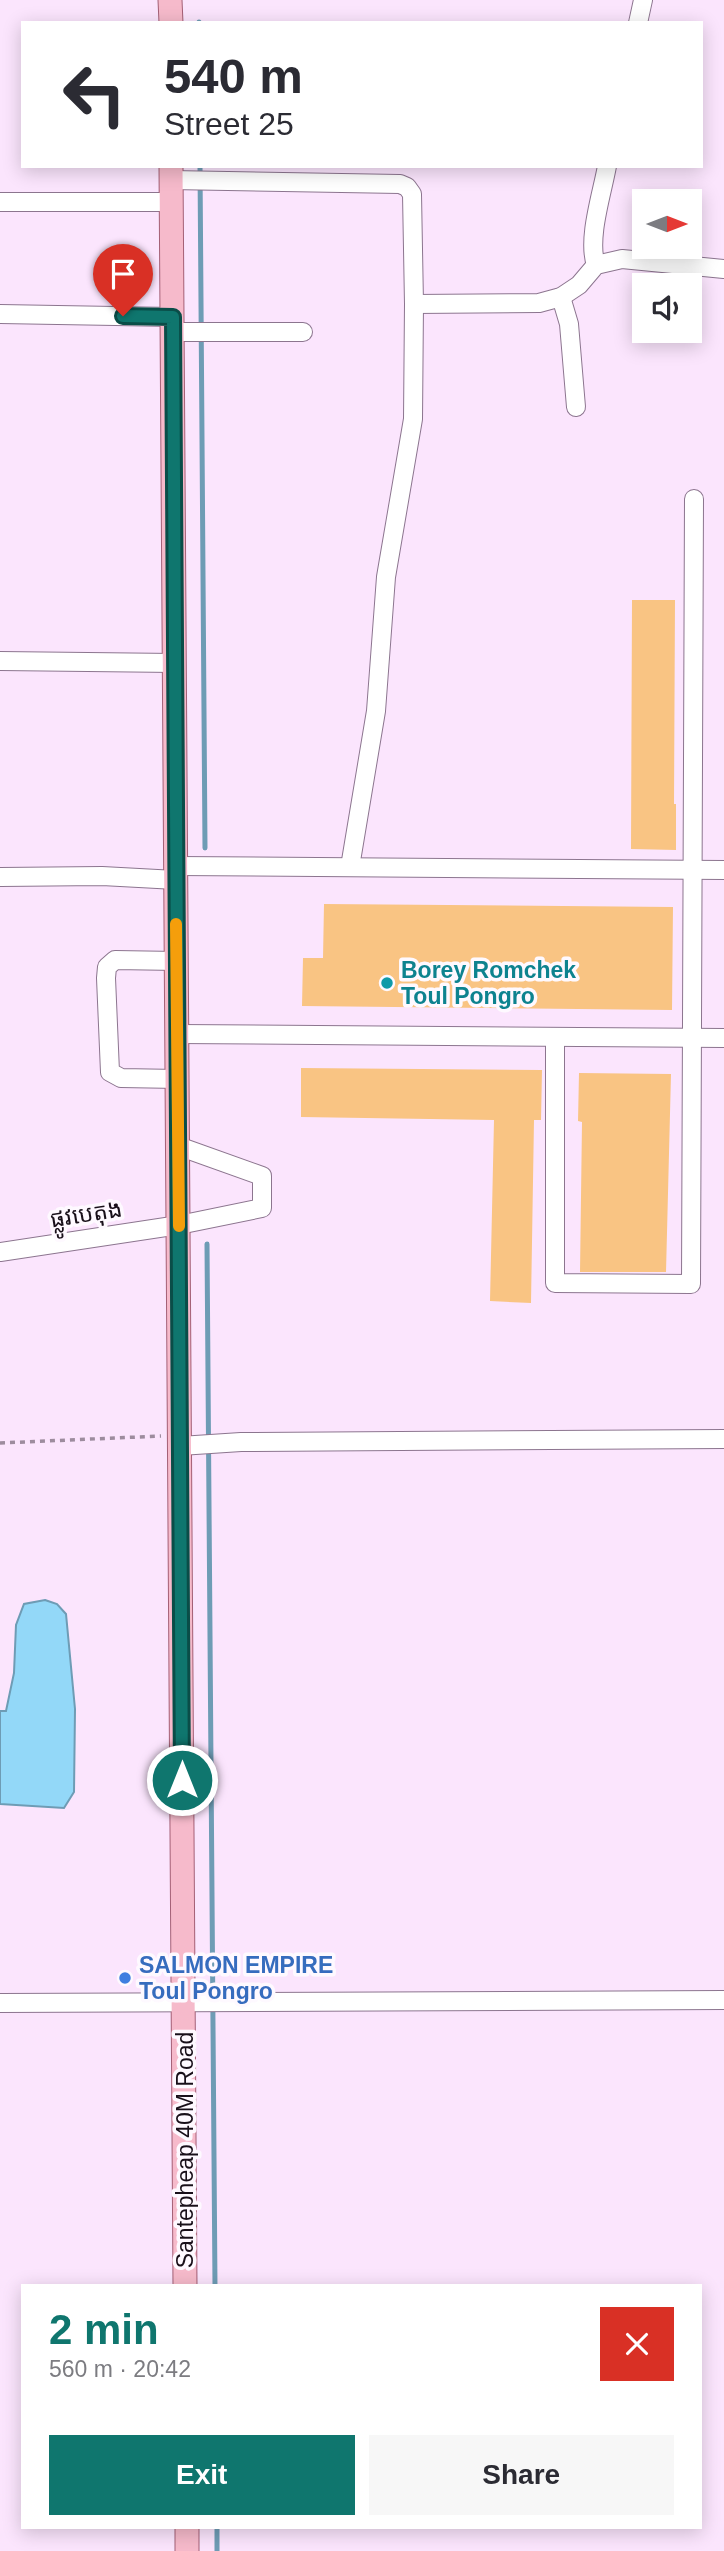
<!DOCTYPE html>
<meta charset="utf-8">
<style>
body{margin:0;font-family:Arial,"Noto Sans Khmer",sans-serif;background:#f7f7f7;color:#2b2b33;height:100vh;display:flex;flex-direction:column;font-size:26px;white-space:nowrap}
*{box-sizing:border-box;margin:0}
p{font-size:23px;color:#7c7c81}
.icon{flex:none;width:38px;height:38px;fill:none;stroke:currentColor;stroke-width:2;stroke-linecap:round;stroke-linejoin:round}
.map{position:relative;flex:1;overflow:hidden}
.panel{position:absolute;left:21px;top:2284px;width:681px;height:245px;display:flex;flex-direction:column;background:#fff;border-radius:0px;box-shadow:0 4px 18px #0003}
.panel>*{flex:none}
.hud{position:absolute;left:21px;top:21px;width:682px;height:147px;border-radius:0px;box-shadow:0 4px 18px #0003;background:#fff;color:#2b2b33;overflow:hidden}
.needle{width:46px;rotate:90deg}
.fabs{position:absolute;left:632px;top:189px;display:grid;gap:14px}
.fabs a{display:grid;place-items:center;width:70px;height:70px;border-radius:0px;background:#fff;box-shadow:0 4px 18px #0003;font-size:35px}
.pin{position:absolute;display:grid;place-items:center;width:60px;height:60px;color:#fff;margin:-72px -30px;border-radius:50% 50% 50% 0;rotate:-45deg;box-shadow:0 0 7px #0007}
.pin .icon{rotate:45deg}
.me{position:absolute;width:77px;margin:-38px;rotate:0deg;stroke-linejoin:round;filter:drop-shadow(0 0 5px #0008)}
.turn{display:flex;align-items:center;gap:24px;height:147px;padding:0 28px;font-size:32px}
.turn .icon{width:91px;height:91px;stroke-width:2.5}
.turn b{display:block;font-size:49px;line-height:60px}
.round{display:grid;place-items:center;flex:none;width:74px;height:74px;border-radius:0px;background:#f7f7f7}
.head{display:flex;align-items:center;justify-content:space-between;height:119px;padding:0 28px}
h1{font-size:42px;font-weight:800;line-height:52px;color:#0f766e}
.primary-button{display:flex;gap:14px;margin-top:auto;padding:14px 28px}
.primary-button a{flex:1;height:80px;border-radius:0px;background:#0f766e;color:#fff;font-size:28px;font-weight:800;line-height:80px;text-align:center}
.primary-button a+a{background:#f7f7f7;color:#2b2b33}
.map>svg:first-child{display:block}
.water{fill:#93d8f8;stroke:#6e9cb5;stroke-width:2}
.lines{fill:none;stroke-linecap:round;stroke-linejoin:round}
.stream{stroke:#6e9cb5;stroke-width:5}
.building{fill:#f9c483}
.minor-casing{stroke:#8c758f;stroke-width:20}
.major-casing{stroke:#a46076;stroke-width:25}
.path{stroke:#9d8c9e;stroke-width:3.5;stroke-dasharray:5 5;stroke-linecap:butt}
.minor{stroke:#fff;stroke-width:18}
.major{stroke:#f6bacb;stroke-width:23}
.route-casing{stroke:#0a4d48;stroke-width:18}
.route{stroke:#0f766e;stroke-width:12}
.slow{stroke:#f59e0b;stroke-width:12}
.culture-dot{fill:#0f9aa8;stroke:#fef9ff;stroke-width:2.5}
.shop-dot{fill:#3f7fe0;stroke:#fef9ff;stroke-width:2.5}
.labels{text-anchor:middle;dominant-baseline:central;stroke-width:7;stroke-linejoin:round;paint-order:stroke}
.culture-label{font-size:23px;font-weight:bold;fill:#0d838f;stroke:#fef9ff;text-anchor:start}
.street-label{font-size:23px;fill:#180f19;stroke:#fef9ff}
.shop-label{font-size:23px;font-weight:bold;fill:#366cbe;stroke:#fef9ff;text-anchor:start}
</style>
<div class="map">
<svg width="724" height="2551" viewBox="0 0 724 2551">
<rect width="100%" height="100%" fill="#fbe5fd"/>
<path class="water" d="M45 1600 57 1604 66 1614 75 1709 74 1792 64 1808 0 1804V1711H6L14 1673 16 1625 24 1604Z"/>
<g class="lines">
<g class="stream">
<path d="M199 22V23"/>
<path d="M200 166 205 848"/>
<path d="M207 1244 215 2286"/>
<path d="M217 2527V2551"/>
</g>
</g>
<g class="building">
<path d="M632 600H675L674 804H676V850L631 849Z"/>
<path d="M324 904 673 907 672 1010 302 1006 303 958H323Z"/>
<path d="M301 1068 542 1070 541 1120H534L531 1303 490 1301 494 1120 301 1117Z"/>
<path d="M579 1073 671 1074 666 1272H580L582 1122 578 1121Z"/>
</g>
<g class="lines">
<g class="minor-casing">
<g id="minor">
<path d="M638 23 643 0"/>
<path d="M171 180 400 184 407 187 412 194 414 304 413 419 386 577 376 711 350 867"/>
<path d="M0 202H172"/>
<path d="M596 265C587 239 602 194 607 166"/>
<path d="M561 297 569 324 576 407"/>
<path d="M414 304 539 303 561 297 579 285 596 265 622 259 724 269"/>
<path d="M0 314 173 317"/>
<path d="M172 332H303"/>
<path d="M0 661 175 663"/>
<path d="M176 866 724 870"/>
<path d="M0 877 102 876 176 880"/>
<path d="M177 961 115 960 107 967 106 978 110 1072 121 1078 178 1079"/>
<path d="M177 1034 724 1038"/>
<path d="M555 1037V1283L691 1284 694 499"/>
<path d="M0 1252 179 1225 262 1208V1176L178 1146"/>
<path d="M180 1446 241 1442 724 1439"/>
<path d="M0 2003 724 2000"/>
</g>
</g>
<g class="major-casing">
<g id="major">
<path d="M170 0 171 23"/>
<path d="M171 166 185 2286"/>
<path d="M187 2527V2551"/>
</g>
</g>
<path class="path" d="M0 1443 161 1436"/>
<use href="#minor" class="minor"/>
<use href="#major" class="major"/>
</g>
<g class="lines">
<g class="route-casing">
<path id="route" d="M123 316 173 317 182 1780"/>
</g>
<use href="#route" class="route"/>
<path class="slow" d="M176 924 179 1226"/>
</g>
<circle class="culture-dot" cx="387" cy="983" r="7"/>
<circle class="shop-dot" cx="125" cy="1978" r="7"/>
<g class="labels">
<g class="culture-label">
<text x="401" y="970">Borey Romchek<tspan x="401" dy="26">Toul Pongro</tspan></text>
</g>
<g class="street-label">
<text transform="translate(86 1214) rotate(-9)">ផ្លូវបេតុង</text>
<text transform="translate(185 2150) rotate(-90)">Santepheap 40M Road</text>
</g>
<g class="shop-label">
<text x="139" y="1965">SALMON EMPIRE<tspan x="139" dy="26">Toul Pongro</tspan></text>
</g>
</g>
</svg>
<div class="fabs">
<a><svg class="needle" viewBox="-14 -14 28 28"><path d="M0-13l5 13h-10z" fill="#e53935"/><path d="M0 13l5-13h-10z" fill="#7c7c81"/></svg></a>
<a><svg class="icon" aria-label="sound" viewBox="0 0 24 24"><path d="M4 9h4l5-4v14l-5-4H4zM17 9q2 3 0 6"/></svg></a>
</div>
<div class="pin" style="left:123px;top:316px;background:#d93025"><svg class="icon" aria-label="arrive" viewBox="0 0 24 24"><path d="M6 21V4h12l-3 4 3 4H6"/></svg></div>
<svg class="me" style="left:182px;top:1780px" viewBox="-20 -20 40 40"><circle r="17" fill="#0f766e" stroke="#fff" stroke-width="3"/><path d="M0-11L8 9 0 5-8 9z" fill="#fff"/></svg>
<div class="hud">
<div class="turn"><svg class="icon" aria-label="left" viewBox="0 0 24 24"><path d="M17 20v-9H6M10 6l-5 5 5 5"/></svg><div><b>540 m</b>Street 25</div></div>
</div>
<section class="panel">
<div class="head"><div><h1>2 min</h1><p>560 m · 20:42</p></div><a class="round" style="background:#d93025;color:#fff"><svg class="icon" aria-label="close" viewBox="0 0 24 24"><path d="M6 6l12 12M18 6L6 18"/></svg></a></div>
<div class="primary-button"><a>Exit</a><a>Share</a></div>
</section>
</div>
